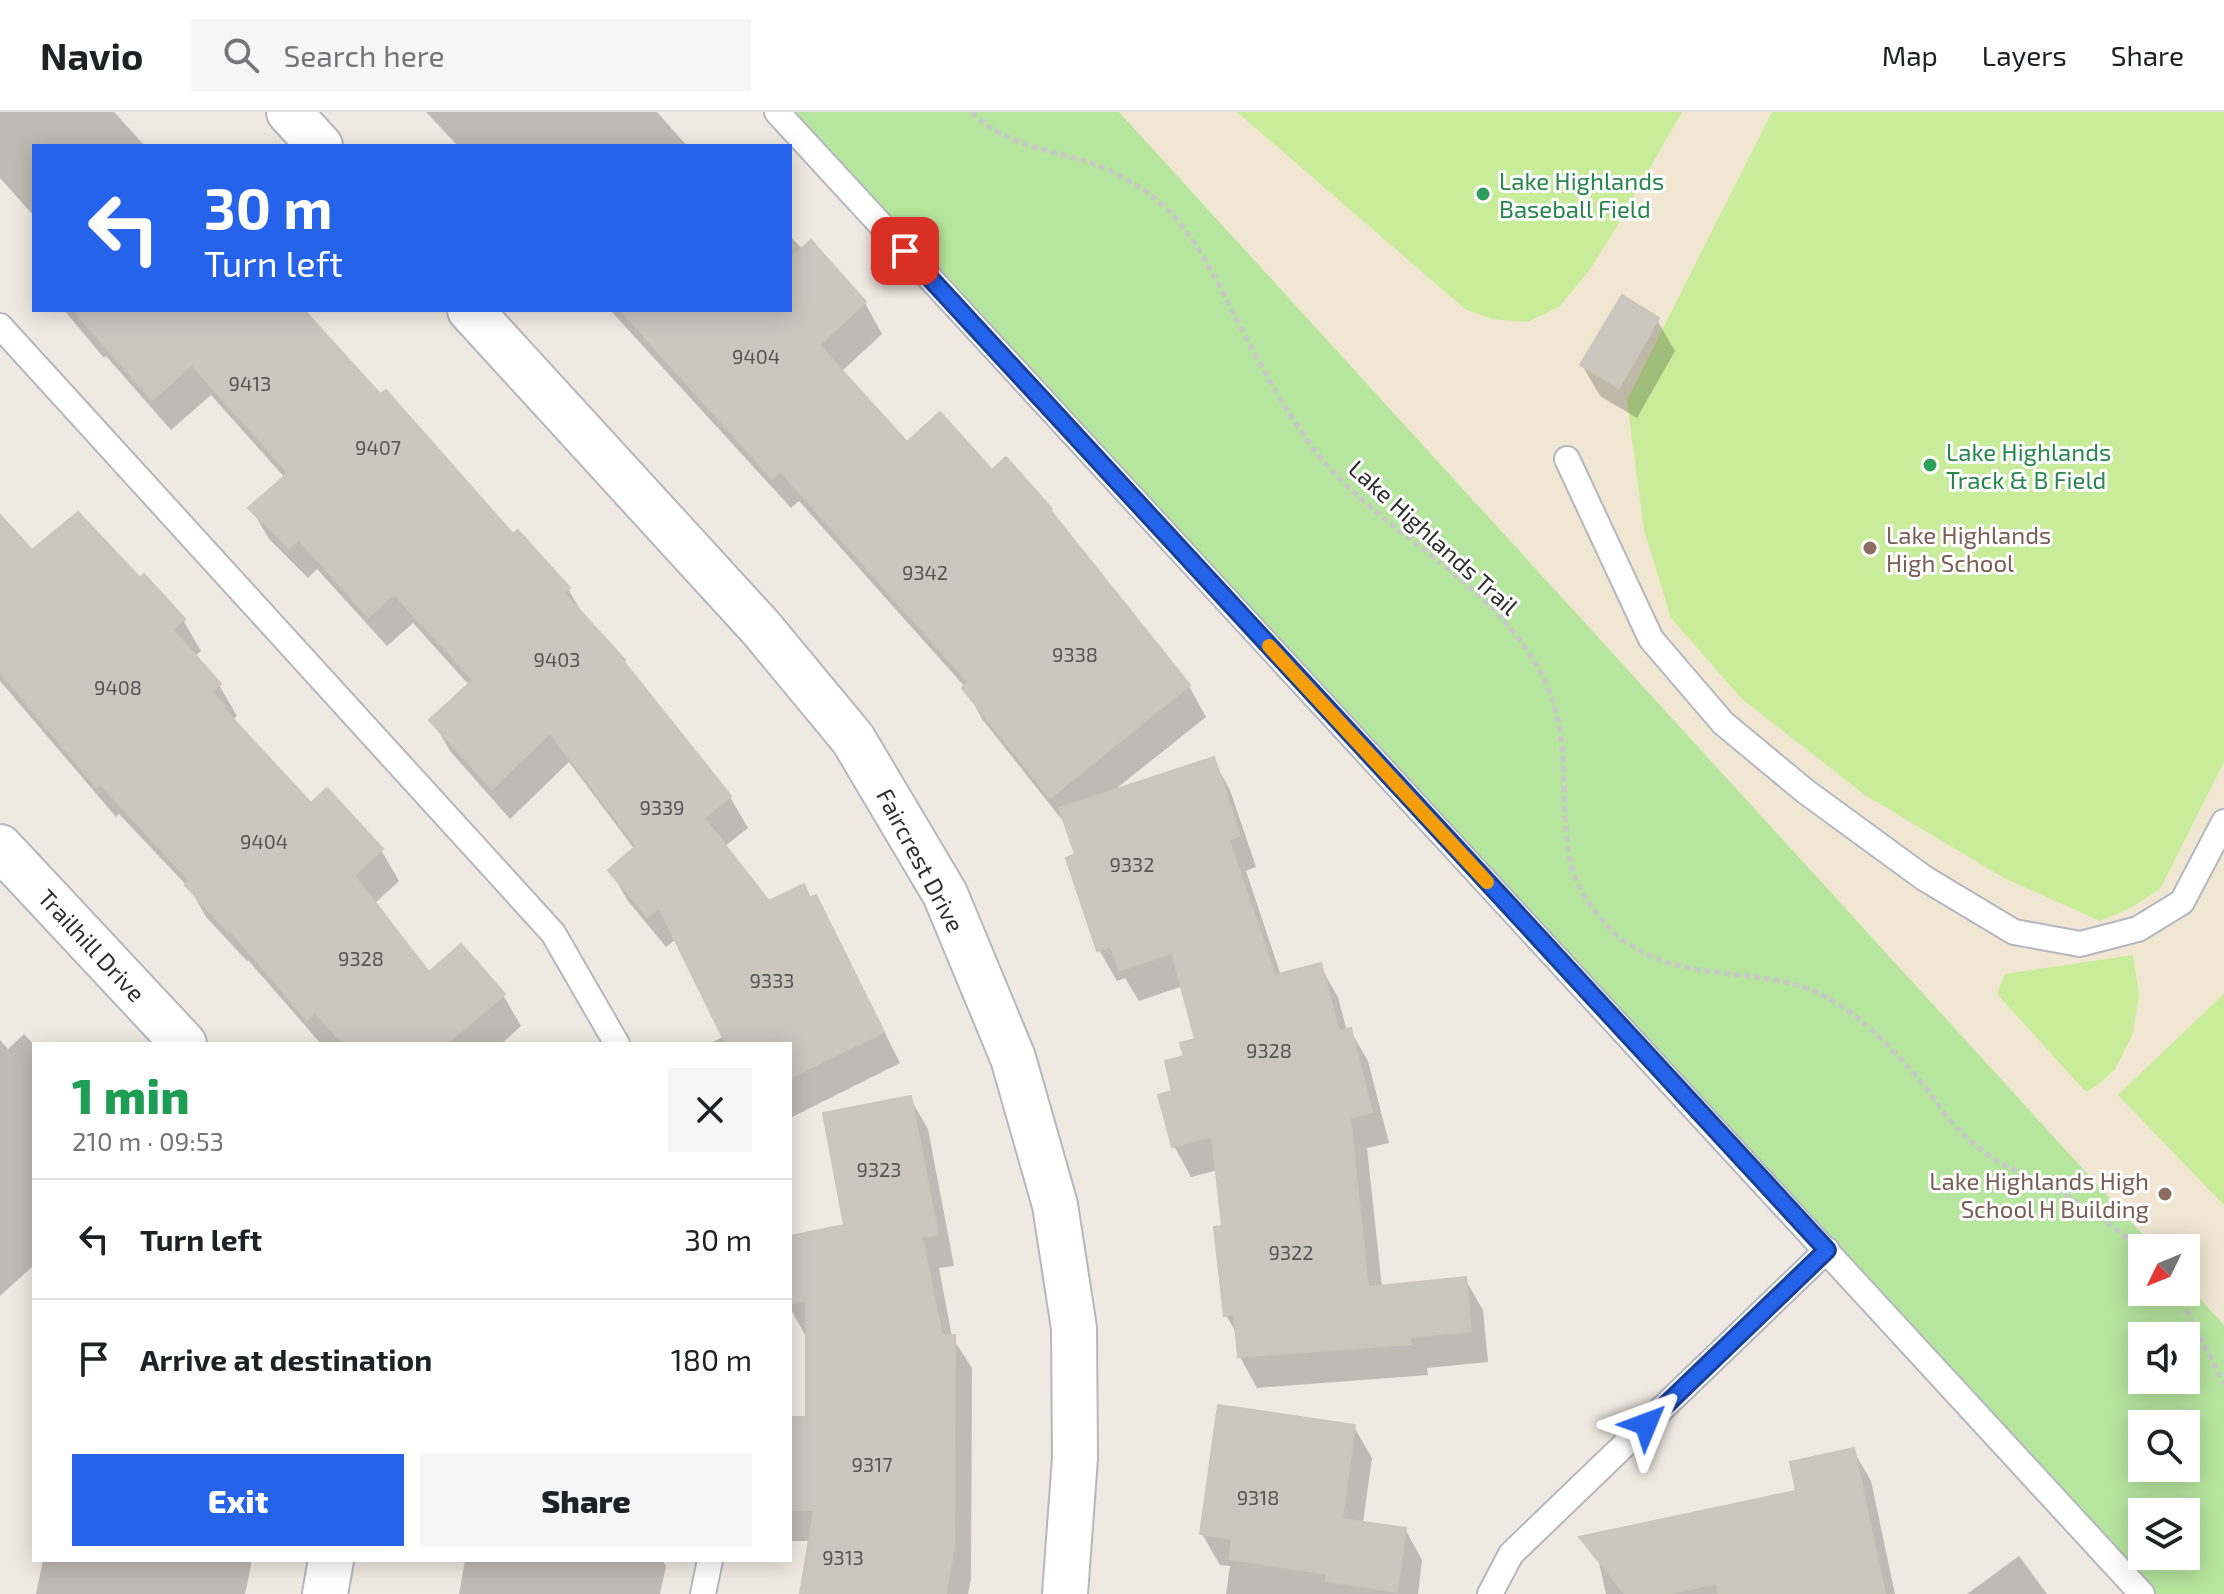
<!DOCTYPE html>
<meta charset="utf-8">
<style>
body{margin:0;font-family:"Exo 2",sans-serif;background:#f6f6f6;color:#202124;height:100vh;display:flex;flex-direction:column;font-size:30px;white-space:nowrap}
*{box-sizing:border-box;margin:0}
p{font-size:26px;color:#757577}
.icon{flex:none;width:44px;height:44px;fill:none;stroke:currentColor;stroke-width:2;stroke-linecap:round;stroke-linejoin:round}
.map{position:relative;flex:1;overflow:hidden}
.panel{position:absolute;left:32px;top:930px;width:760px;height:520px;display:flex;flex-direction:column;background:#fff;border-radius:0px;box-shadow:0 4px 20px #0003}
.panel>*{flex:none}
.top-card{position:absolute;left:32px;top:32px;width:760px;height:168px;border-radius:0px;box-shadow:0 4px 20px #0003;background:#2563eb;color:#fff;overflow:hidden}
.needle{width:52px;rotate:227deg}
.fabs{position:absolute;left:2128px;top:1122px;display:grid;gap:16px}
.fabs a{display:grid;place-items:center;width:72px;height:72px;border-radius:0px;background:#fff;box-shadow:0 4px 20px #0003;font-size:40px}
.pin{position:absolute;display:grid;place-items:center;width:68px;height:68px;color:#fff;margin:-34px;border-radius:16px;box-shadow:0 4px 12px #0006}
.me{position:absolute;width:88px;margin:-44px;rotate:46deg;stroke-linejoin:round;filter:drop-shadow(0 0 6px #0008)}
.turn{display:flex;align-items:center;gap:28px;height:168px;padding:0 40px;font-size:36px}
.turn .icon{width:104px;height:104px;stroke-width:2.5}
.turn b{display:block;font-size:56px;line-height:68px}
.round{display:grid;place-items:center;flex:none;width:84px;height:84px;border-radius:0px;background:#f6f6f6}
.head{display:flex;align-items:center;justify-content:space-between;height:136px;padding:0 40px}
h1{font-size:48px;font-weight:800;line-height:60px;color:#1e9e55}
.action{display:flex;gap:16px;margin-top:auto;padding:16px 40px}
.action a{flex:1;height:92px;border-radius:0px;background:#2563eb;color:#fff;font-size:32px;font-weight:800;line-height:92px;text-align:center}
.action a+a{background:#f6f6f6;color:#202124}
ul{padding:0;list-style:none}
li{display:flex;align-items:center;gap:24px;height:120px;padding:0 40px;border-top:2px solid #e0e0e0}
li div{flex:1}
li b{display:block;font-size:30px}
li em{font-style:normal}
header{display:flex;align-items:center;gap:48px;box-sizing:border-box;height:112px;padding:0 40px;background:#fff;border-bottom:2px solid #e0e0e0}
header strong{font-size:38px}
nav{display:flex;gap:44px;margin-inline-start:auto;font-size:28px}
.search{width:560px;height:72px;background:#f6f6f6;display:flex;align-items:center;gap:20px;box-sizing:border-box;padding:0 28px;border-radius:0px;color:#757577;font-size:30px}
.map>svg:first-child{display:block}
.education{fill:#f0e6d1}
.green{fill:#b6e59e;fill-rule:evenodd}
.pitch{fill:#c9ec9a}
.shadow{fill:#0003}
.building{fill:#cbc7bf;stroke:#cbc5ba;stroke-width:2}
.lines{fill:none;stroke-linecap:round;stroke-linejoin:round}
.service-casing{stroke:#b4b7c1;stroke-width:28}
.minor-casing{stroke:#b4b7c1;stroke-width:48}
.path{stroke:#c9c9c9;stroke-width:5;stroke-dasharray:6 4;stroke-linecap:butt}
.service{stroke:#fff;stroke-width:24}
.minor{stroke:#fff;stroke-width:44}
.route-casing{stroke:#184099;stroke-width:20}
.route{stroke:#2563eb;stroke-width:14}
.slow{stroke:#f59e0b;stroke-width:14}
.leisure-dot{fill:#2e9e5b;stroke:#fff;stroke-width:3}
.education-dot{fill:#8d6e63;stroke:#fff;stroke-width:3}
.labels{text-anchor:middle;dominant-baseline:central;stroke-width:6;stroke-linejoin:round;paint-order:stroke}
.number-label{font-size:20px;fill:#555452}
.leisure-label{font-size:24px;fill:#27864d;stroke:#fff;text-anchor:start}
.education-label{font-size:24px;fill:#785e54;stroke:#fff;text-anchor:start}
.street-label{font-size:24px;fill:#2e2e2e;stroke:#fff}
</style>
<header>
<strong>Navio</strong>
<div class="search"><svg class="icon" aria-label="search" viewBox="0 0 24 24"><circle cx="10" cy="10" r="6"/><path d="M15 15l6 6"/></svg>Search here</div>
<nav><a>Map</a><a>Layers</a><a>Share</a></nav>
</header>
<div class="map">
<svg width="2224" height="1482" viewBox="0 0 2224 1482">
<rect width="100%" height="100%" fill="#efe9e1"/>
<path class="education" d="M1119 0H2224V1213L2186 1171V1136H2155Z"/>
<path class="green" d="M772 0H1119L2155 1136H2142V1180H2186V1171L2224 1213V1482H2145ZM2142 1224H2186V1268H2142ZM2142 1312H2186V1356H2142ZM2142 1400H2186V1444H2142Z"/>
<g class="pitch">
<path d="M1237 0H1682L1608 129 1588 160 1559 195 1527 210 1492 207 1465 197Z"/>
<path d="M1772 0H2224V650L2160 777 2132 795 2100 809 2004 766 1865 683 1742 587 1671 506 1644 418 1627 288Z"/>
<path d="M2133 843 2139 882 2133 921 2115 957 2100 971 2086 980 1997 882 2005 862Z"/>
<path d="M2224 882V1093L2118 983Z"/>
</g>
<g class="shadow">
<path d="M0 0H114L145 34H34V104L0 66Z"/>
<path d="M426 0H657L687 34H458Z"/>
<path d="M790 124 803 138 811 131 865 191 882 222 841 260 907 332 992 361 1050 398 1057 409 1189 574 1206 605 1112 680 1213 647 1230 678 1256 755 1246 759 1281 864 1320 854 1338 885 1347 919 1350 918 1368 949 1389 1031 1367 1036 1382 1175 1465 1167 1483 1198 1488 1250 1427 1256 1428 1263 1257 1276 1240 1245 1238 1224 1226 1203 1225 1116 1218 1058 1191 1065 1174 1034 1175 981 1186 946 1198 928 1183 874 1139 889 1125 866 1117 869 1099 838 1077 743 1067 714 982 607 965 575 799 389 791 396 610 198H790Z"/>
<path d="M64 198H285L513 425 568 477 587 509 730 685 748 716 724 735 769 792 815 786 833 817 900 951 790 1006V932H709L724 924 676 827 666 835 628 789 610 758 635 738 569 650 510 707 450 639 432 608 470 574 413 511 387 534 317 457 308 466 269 427 251 396 286 367 211 283 171 318 106 244 104 246Z"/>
<path d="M1657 208 1675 239 1637 306 1600 284 1582 253Z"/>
<path d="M0 406 32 441 140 468 183 508 201 539 194 545 219 573 237 604 231 609 311 694 381 738 399 769 374 792 429 863 503 883 521 914 501 932H336L334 930 332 932H321L248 848 247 849 206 805 191 778 119 702 116 705 0 569Z"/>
<path d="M24 922 34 933V1153L0 1184V928L8 937Z"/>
<path d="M910 986 928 1017 954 1154 939 1156 952 1225 972 1256 971 1467 968 1482H802L811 1429H790V1307H808V1223H805L790 1196V1126L846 1115Z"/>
<path d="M1354 1315 1372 1346 1363 1411 1405 1417 1422 1448 1418 1482H1226L1230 1454 1220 1453 1202 1422Z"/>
<path d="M1853 1338 1871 1369 1895 1482H1606L1593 1424 1798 1381Z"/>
<path d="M2019 1444 2047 1482H1967Z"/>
<path d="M43 1448H252L245 1482H36Z"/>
<path d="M465 1448H662L666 1454 660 1482H459Z"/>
</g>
<g class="building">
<path d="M811 128 866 190 819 233 907 330 940 300 992 358 1006 345 1052 397 1050 398 1190 573 1050 686 962 576 968 570 780 359 772 367 620 198H790V147Z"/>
<path d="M1622 183 1659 206 1619 276 1580 253Z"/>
<path d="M73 198H304L380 282 386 278 513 422 518 418 570 476 564 481 625 548 624 550 731 684 704 706 769 789 804 772 810 786 816 783 884 920 790 966V932H726L659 796 647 805 608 758 636 734 550 621 492 677 429 608 473 568 394 482 368 505 299 428 289 436 248 396 288 361 192 253 152 288Z"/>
<path d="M78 400 140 466 144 462 185 507 173 518 221 572 212 580 225 594 223 596 311 691 327 676 383 737 354 763 429 860 461 832 505 882 447 932H343L315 900 307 908 230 818 228 820 185 773 190 769 100 672 97 676 0 560V403L32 438Z"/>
<path d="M1214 645 1240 724 1229 728 1275 863 1321 851 1339 919 1351 916 1372 1000 1350 1006 1368 1175 1466 1165 1471 1219 1410 1225 1411 1232 1238 1245 1234 1202 1224 1204 1214 1115 1222 1114 1212 1024 1172 1035 1158 983 1172 979 1165 949 1184 944 1180 931 1195 927 1172 841 1119 859 1111 834 1097 839 1066 746 1075 742 1059 696Z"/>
<path d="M911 984 938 1123 922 1125 942 1223H955L954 1434 946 1482H800L814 1398H790V1305H806V1189L790 1192V1124L844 1113 823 1001Z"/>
<path d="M1218 1293 1355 1313 1342 1407 1406 1416 1397 1480 1326 1469 1327 1462 1229 1447 1232 1427 1200 1422Z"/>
<path d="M1854 1336 1885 1482H1719L1717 1471 1667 1482H1625L1579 1425 1796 1379 1790 1350Z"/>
</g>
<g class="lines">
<g class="service-casing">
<g id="service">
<path d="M777 0 2142 1482"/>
<path d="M0 214 553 821 617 932"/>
<path d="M1567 347 1651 527 1723 611 1805 679 1924 766 2014 820 2080 832 2138 817 2182 790 2224 710"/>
<path d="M703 1482 710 1448"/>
<path d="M1490 1482 1511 1442 1827 1138"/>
</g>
</g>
<g class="minor-casing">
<g id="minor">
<path d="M289 0 320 34"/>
<path d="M470 198 761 516 853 627 945 782 1013 946 1055 1093 1074 1216 1075 1346 1065 1482"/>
<path d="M0 735 184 932"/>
<path d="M325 1482 331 1448"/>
</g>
</g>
<g class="path">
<path d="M972 0C1004 34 1049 37 1091 51 1111 58 1135 71 1152 84 1198 121 1216 170 1243 220 1263 258 1285 297 1310 332 1375 421 1493 465 1543 565 1573 625 1558 691 1571 753 1576 777 1601 810 1619 825 1625 831 1634 835 1641 839 1698 871 1769 854 1826 885 1859 903 1886 930 1911 958 1929 978 1942 1001 1960 1019 1970 1029 1983 1040 1994 1047 2011 1058 2031 1064 2049 1074 2084 1092 2111 1113 2142 1138"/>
<path d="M2177 1180 2224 1272"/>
</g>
<use href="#service" class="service"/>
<use href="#minor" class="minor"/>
</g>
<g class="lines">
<g class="route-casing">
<path id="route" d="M905 139 1827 1138 1646 1312"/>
</g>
<use href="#route" class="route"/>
<path class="slow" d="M1269 534 1487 770"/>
</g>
<g class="leisure-dot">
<circle cx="1483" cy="82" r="8"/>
<circle cx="1930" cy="353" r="8"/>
</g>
<g class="education-dot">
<circle cx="1870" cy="436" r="8"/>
<circle cx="2165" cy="1082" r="8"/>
</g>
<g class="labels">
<g class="number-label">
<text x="756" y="244">9404</text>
<text x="250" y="271">9413</text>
<text x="378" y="335">9407</text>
<text x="925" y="460">9342</text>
<text x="1075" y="542">9338</text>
<text x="557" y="547">9403</text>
<text x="118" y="575">9408</text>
<text x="662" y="695">9339</text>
<text x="264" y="729">9404</text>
<text x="1132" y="752">9332</text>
<text x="361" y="846">9328</text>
<text x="772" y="868">9333</text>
<text x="1269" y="938">9328</text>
<text x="879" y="1057">9323</text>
<text x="1291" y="1140">9322</text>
<text x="872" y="1352">9317</text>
<text x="1258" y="1385">9318</text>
<text x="843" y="1445">9313</text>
</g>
<g class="leisure-label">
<text x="1499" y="68">Lake Highlands<tspan x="1499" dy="28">Baseball Field</tspan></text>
<text x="1946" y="339">Lake Highlands<tspan x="1946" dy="28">Track &amp; B Field</tspan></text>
</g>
<g class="education-label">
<text x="1886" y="422">Lake Highlands<tspan x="1886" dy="28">High School</tspan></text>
<text x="2149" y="1068" text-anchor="end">Lake Highlands High<tspan x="2149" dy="28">School H Building</tspan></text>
</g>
<g class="street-label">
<text transform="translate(1434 425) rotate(42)">Lake Highlands Trail</text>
<text transform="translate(921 748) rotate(62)">Faircrest Drive</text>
<text transform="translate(92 833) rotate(47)">Trailhill Drive</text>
</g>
</g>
</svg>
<div class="fabs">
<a><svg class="needle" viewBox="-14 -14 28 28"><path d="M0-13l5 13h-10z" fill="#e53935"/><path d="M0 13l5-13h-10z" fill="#757577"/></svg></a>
<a><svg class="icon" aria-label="sound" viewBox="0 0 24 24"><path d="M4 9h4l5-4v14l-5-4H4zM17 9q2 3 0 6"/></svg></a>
<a><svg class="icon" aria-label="search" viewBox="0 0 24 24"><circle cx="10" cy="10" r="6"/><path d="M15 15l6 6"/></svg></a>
<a><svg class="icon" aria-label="layers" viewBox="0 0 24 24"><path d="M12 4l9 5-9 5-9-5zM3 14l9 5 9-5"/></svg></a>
</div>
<div class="pin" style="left:905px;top:139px;background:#d93025"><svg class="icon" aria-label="arrive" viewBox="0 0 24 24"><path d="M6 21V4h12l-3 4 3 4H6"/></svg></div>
<svg class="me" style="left:1646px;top:1312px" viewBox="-20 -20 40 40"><path d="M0-17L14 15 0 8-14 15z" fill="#2563eb" stroke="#fff" stroke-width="4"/></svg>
<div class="top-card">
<div class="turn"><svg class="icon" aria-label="left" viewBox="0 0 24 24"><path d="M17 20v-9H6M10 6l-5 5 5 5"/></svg><div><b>30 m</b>Turn left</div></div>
</div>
<section class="panel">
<div class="head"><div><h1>1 min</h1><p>210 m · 09:53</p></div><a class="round"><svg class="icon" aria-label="close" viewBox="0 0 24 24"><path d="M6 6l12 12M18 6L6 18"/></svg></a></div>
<ul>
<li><svg class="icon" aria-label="left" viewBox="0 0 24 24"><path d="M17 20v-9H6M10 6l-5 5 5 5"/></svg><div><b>Turn left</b></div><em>30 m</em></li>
<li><svg class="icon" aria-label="arrive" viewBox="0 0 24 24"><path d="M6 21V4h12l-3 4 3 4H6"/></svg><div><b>Arrive at destination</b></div><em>180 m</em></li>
</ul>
<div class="action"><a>Exit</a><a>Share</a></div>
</section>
</div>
